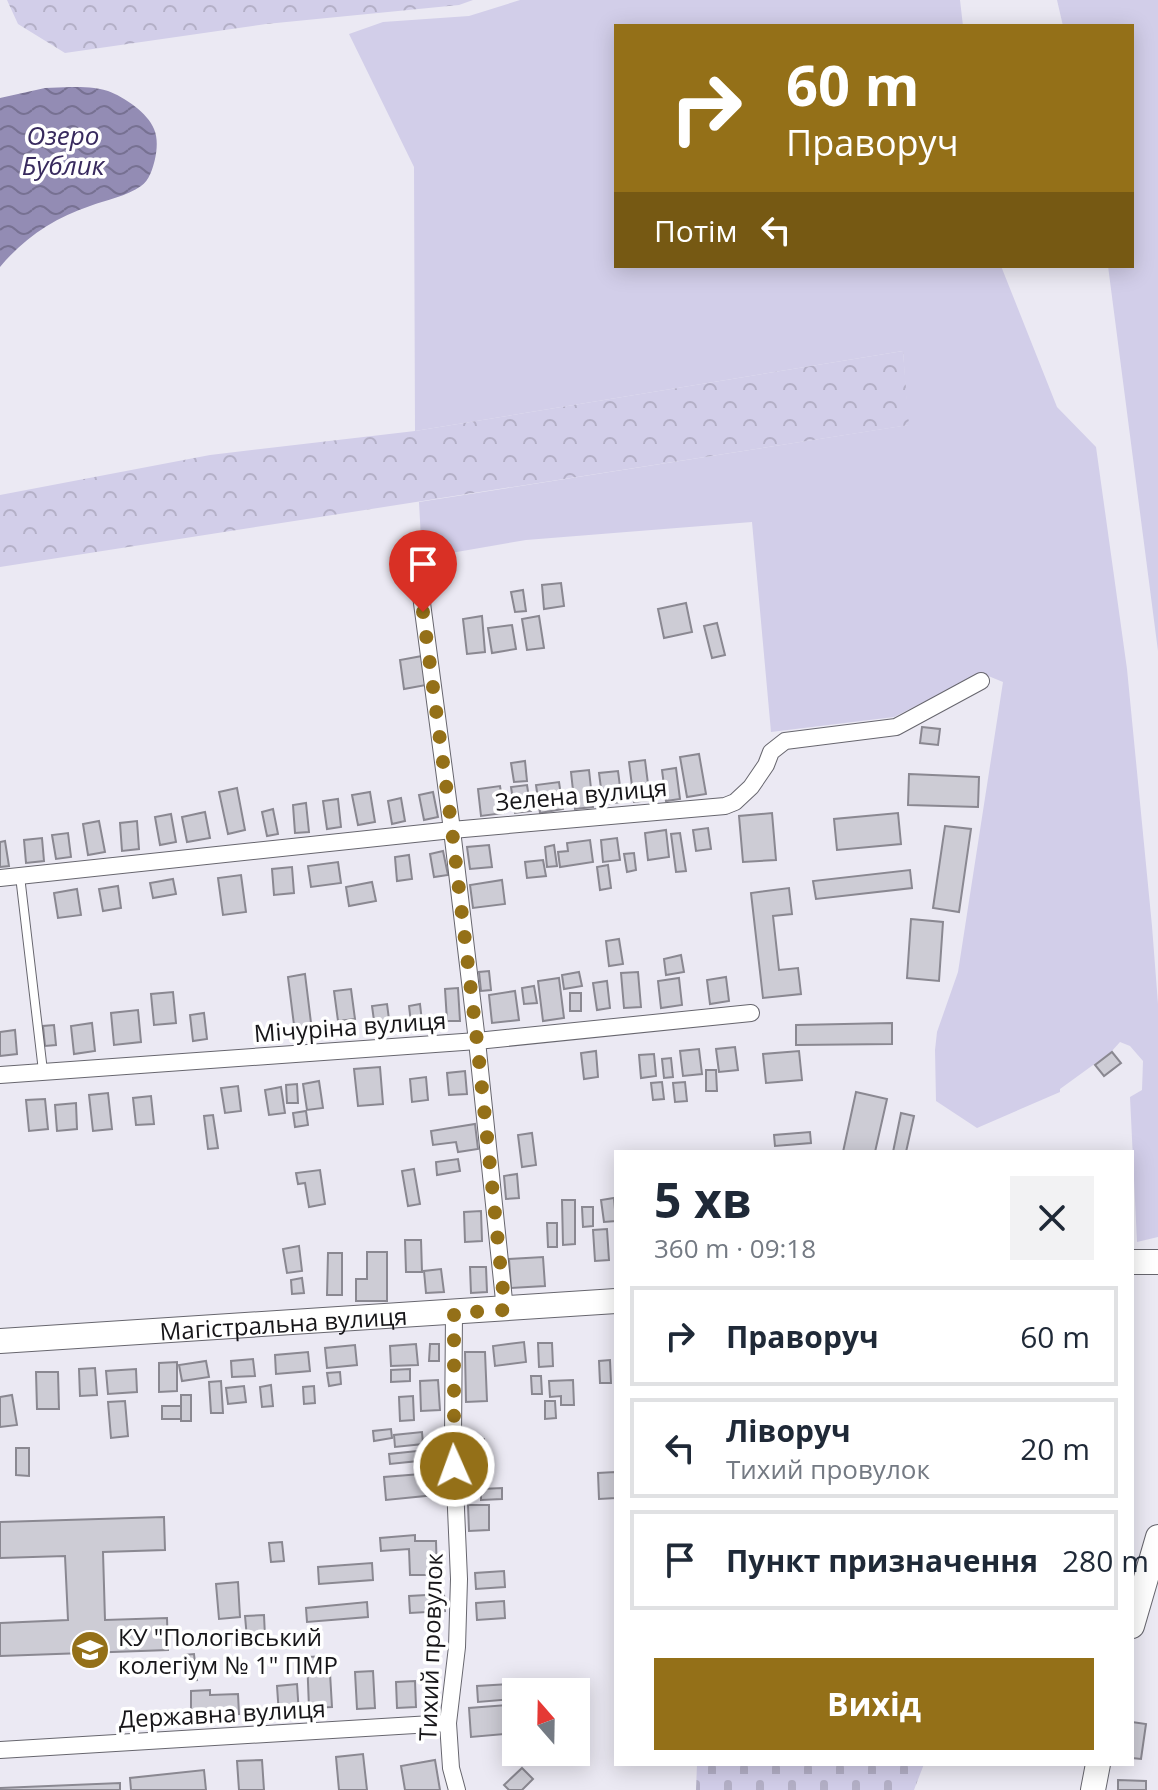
<!DOCTYPE html>
<html lang="uk">
<meta charset="utf-8">
<style>
body{margin:0;font-family:"Open Sans",sans-serif;background:#f2f2f3;color:#1f2937;height:100vh;display:flex;flex-direction:column;font-size:30px;white-space:nowrap}
*{box-sizing:border-box;margin:0}
p{font-size:26px;color:#747a83}
.icon{flex:none;width:44px;height:44px;fill:none;stroke:currentColor;stroke-width:2;stroke-linecap:round;stroke-linejoin:round}
.map{position:relative;flex:1;overflow:hidden}
.side{position:absolute;left:614px;top:1150px;width:520px;height:616px;display:flex;flex-direction:column;background:#fff;border-radius:0px;box-shadow:0 4px 20px #0003}
.side>*{flex:none}
.guide{position:absolute;left:614px;top:24px;width:520px;height:244px;border-radius:0px;box-shadow:0 4px 20px #0003;background:#947018;color:#fff;overflow:hidden}
.needle{width:52px;rotate:340deg}
.buttons{position:absolute;left:502px;top:1678px;display:grid;gap:16px}
.buttons a{display:grid;place-items:center;width:88px;height:88px;border-radius:0px;background:#fff;box-shadow:0 4px 20px #0003;font-size:40px}
.pin{position:absolute;display:grid;place-items:center;width:68px;height:68px;color:#fff;margin:-82px -34px;border-radius:50% 50% 50% 0;rotate:-45deg;box-shadow:0 0 8px #0007}
.pin .icon{rotate:45deg}
.me{position:absolute;width:88px;margin:-44px;rotate:358deg;stroke-linejoin:round;filter:drop-shadow(0 0 6px #0008)}
.turn{display:flex;align-items:center;gap:28px;height:168px;padding:0 40px;font-size:36px}
.turn .icon{width:104px;height:104px;stroke-width:2.5}
.turn b{display:block;font-size:56px;line-height:68px}
.then{display:flex;align-items:center;height:76px;padding:0 40px;background:#0003;gap:16px;font-size:30px}
.round{display:grid;place-items:center;flex:none;width:84px;height:84px;border-radius:0px;background:#f2f2f3}
.summary{display:flex;align-items:center;justify-content:space-between;height:136px;padding:0 40px}
h1{font-size:48px;font-weight:700;line-height:60px}
.primary-button{display:flex;gap:16px;margin-top:auto;padding:16px 40px}
.primary-button a{flex:1;height:92px;border-radius:0px;background:#947018;color:#fff;font-size:32px;font-weight:700;line-height:92px;text-align:center}
ul{padding:0;list-style:none}
li{display:flex;align-items:center;gap:24px;height:100px;margin:0 16px 12px;padding:0 24px;border:4px solid #e0e1e3;border-radius:0px}
li div{flex:1}
li b{display:block;font-size:30px}
li em{font-style:normal}
.map>svg:first-child{display:block}
.green{fill:#d2cee9}
.forest{fill:url(#forest-crowns)}
.cemetery{fill:url(#cemetery-stones)}
.water{fill:url(#water-waves)}
.building{fill:#cdccd5;stroke:#8a8891;stroke-width:2}
.lines{fill:none;stroke-linecap:round;stroke-linejoin:round}
.lane-casing{stroke:#67666e;stroke-width:10}
.street-casing{stroke:#67666e;stroke-width:18}
.secondary-casing{stroke:#67666e;stroke-width:26}
.lane{stroke:#fff;stroke-width:8}
.street{stroke:#fff;stroke-width:16}
.secondary{stroke:#fff;stroke-width:24}
.route{stroke:#947018;stroke-width:14;stroke-dasharray:0 25.2}
.labels{text-anchor:middle;dominant-baseline:central;stroke-width:7;stroke-linejoin:round;paint-order:stroke}
.street-label{font-size:24px;fill:#171619;stroke:#fff}
.poi-label{font-size:24px;fill:#171619;stroke:#fff;text-anchor:start}
.water-label{font-size:26px;font-style:italic;fill:#382a5e;stroke:#fff}
</style>
<div class="map">
<svg width="1158" height="1790" viewBox="0 0 1158 1790">
<defs>
<pattern id="forest-crowns" width="20" height="18" patternUnits="userSpaceOnUse" patternTransform="scale(2)"><rect width="20" height="18" fill="#d2cee9"/><path d="M2 6a3 3 0 1 1 6 0M12 15a3 3 0 1 1 6 0" fill="none" stroke="#b4b0c7"/></pattern>
<pattern id="cemetery-stones" width="16" height="16" patternUnits="userSpaceOnUse" patternTransform="scale(2)"><rect width="16" height="16" fill="#d2cee9"/><path d="M2 7V4a2 2 0 0 1 4 0v3zM10 15v-3a2 2 0 0 1 4 0v3z" fill="#b4b0c7"/></pattern>
<pattern id="water-waves" width="16" height="10" patternUnits="userSpaceOnUse" patternTransform="scale(2)"><rect width="16" height="10" fill="#938cb4"/><path d="M0 5q4-4 8 0t8 0" fill="none" stroke="#777192"/></pattern>
</defs>
<rect width="100%" height="100%" fill="#ebe9f3"/>
<g class="green">
<path d="M520 0H960L963 26H616V266H1001L1057 407 1096 447 1127 669 1152 926 1158 1004V1237L1137 1242 1130 1097 1142 1090 1143 1061 1130 1046 1120 1042 1111 1052 1060 1089V1092L977 1128 936 1101 935 1050 937 1032 958 972 1003 682 981 673 894 717 771 732 752 522 526 540 422 558 419 502 908 425 903 351 415 431 414 167 349 34 383 22 469 16Z"/>
<path d="M1057 0H1158V651L1108 266H1132V26H1063Z"/>
</g>
<g class="forest">
<path d="M7 0H473L459 5 266 24 65 53 18 24Z"/>
<path d="M903 351 909 425 0 567V495L210 455 415 431Z"/>
</g>
<path class="cemetery" d="M697 1764H924L914 1790H696Z"/>
<path class="water" d="M71 87C83 87 96 87 108 91 124 97 148 113 154 129 158 138 157 150 155 159 153 168 149 181 141 186 127 196 106 200 90 206 54 218 24 238 0 267V98L45 88Z"/>
<g class="building">
<path d="M561 583 564 606 544 609 542 585Z"/>
<path d="M523 590 526 611 515 612 511 592Z"/>
<path d="M686 603 692 632 664 638 658 609Z"/>
<path d="M482 616 485 652 467 654 463 619Z"/>
<path d="M539 616 544 648 527 650 522 619Z"/>
<path d="M717 623 725 655 712 658 704 626Z"/>
<path d="M512 625 516 649 492 653 488 628Z"/>
<path d="M422 656 426 685 404 689 400 660Z"/>
<path d="M922 727 940 729 938 745 920 743Z"/>
<path d="M699 754 706 794 687 797 680 757Z"/>
<path d="M645 760 650 800 634 802 629 762Z"/>
<path d="M525 761 527 781 514 782 511 763Z"/>
<path d="M676 768 680 799 666 801 662 770Z"/>
<path d="M589 770 593 807 575 809 571 772Z"/>
<path d="M618 771 622 802 603 804 599 773Z"/>
<path d="M909 774 979 777 978 807 908 805Z"/>
<path d="M559 782 563 809 540 813 536 785Z"/>
<path d="M527 785 531 811 515 813 511 787Z"/>
<path d="M500 786 504 813 481 816 478 789Z"/>
<path d="M237 788 245 830 228 834 219 792Z"/>
<path d="M370 792 375 822 358 825 352 795Z"/>
<path d="M433 792 438 817 424 820 419 795Z"/>
<path d="M401 798 405 821 392 824 388 801Z"/>
<path d="M338 799 341 827 327 829 323 801Z"/>
<path d="M306 803 309 832 295 833 293 805Z"/>
<path d="M273 809 278 834 267 836 262 812Z"/>
<path d="M205 812 210 838 187 842 182 817Z"/>
<path d="M772 813 776 860 743 862 739 816Z"/>
<path d="M898 813 901 844 837 850 834 819Z"/>
<path d="M171 814 176 842 160 845 155 817Z"/>
<path d="M99 821 105 852 88 855 83 824Z"/>
<path d="M137 821 139 849 122 851 120 823Z"/>
<path d="M945 826 971 829 959 912 933 908Z"/>
<path d="M708 828 711 849 696 851 693 830Z"/>
<path d="M666 830 669 857 648 860 645 833Z"/>
<path d="M68 833 71 857 56 859 52 835Z"/>
<path d="M680 833 686 871 676 872 671 834Z"/>
<path d="M42 838 44 861 26 863 24 840Z"/>
<path d="M617 838 620 860 603 862 601 840Z"/>
<path d="M590 840 593 862 560 867 558 852 568 851 567 843Z"/>
<path d="M5 841 9 866 0 867V842Z"/>
<path d="M489 845 492 867 470 869 467 847Z"/>
<path d="M554 845 557 866 547 867 545 847Z"/>
<path d="M443 851 448 875 434 877 430 854Z"/>
<path d="M634 853 636 870 627 872 624 854Z"/>
<path d="M409 855 412 879 397 881 395 857Z"/>
<path d="M543 860 546 876 527 878 525 862Z"/>
<path d="M338 862 341 883 311 887 308 866Z"/>
<path d="M608 865 611 888 600 890 597 867Z"/>
<path d="M292 867 294 893 274 895 272 869Z"/>
<path d="M910 870 912 888 816 899 813 881Z"/>
<path d="M241 875 246 912 223 915 218 878Z"/>
<path d="M173 879 176 894 153 898 150 883Z"/>
<path d="M502 880 505 904 473 908 470 885Z"/>
<path d="M372 882 376 901 349 906 346 887Z"/>
<path d="M118 886 121 908 103 911 99 889Z"/>
<path d="M789 888 792 914 773 916 779 970 798 968 801 994 763 998 751 893Z"/>
<path d="M77 889 81 915 58 918 54 893Z"/>
<path d="M911 919 943 922 939 981 907 978Z"/>
<path d="M619 939 623 964 609 966 606 941Z"/>
<path d="M681 955 684 972 666 975 664 959Z"/>
<path d="M489 971 491 990 481 991 479 972Z"/>
<path d="M579 972 582 986 564 989 562 975Z"/>
<path d="M638 972 641 1007 624 1008 621 973Z"/>
<path d="M305 974 312 1031 295 1033 288 977Z"/>
<path d="M726 977 729 1001 710 1004 707 980Z"/>
<path d="M559 978 564 1018 543 1021 538 981Z"/>
<path d="M679 978 682 1005 661 1008 658 981Z"/>
<path d="M607 981 610 1008 597 1010 593 983Z"/>
<path d="M534 986 537 1003 524 1004 522 988Z"/>
<path d="M458 988 460 1021H447L445 989Z"/>
<path d="M351 989 355 1019 338 1021 334 991Z"/>
<path d="M515 991 519 1020 492 1023 489 995Z"/>
<path d="M173 992 176 1023 154 1025 151 994Z"/>
<rect x="570" y="993" width="11" height="18"/>
<path d="M387 1004 390 1027 375 1028 372 1006Z"/>
<path d="M420 1004 423 1030 412 1031 409 1006Z"/>
<path d="M138 1010 141 1042 114 1045 111 1013Z"/>
<path d="M204 1013 207 1039 193 1041 190 1015Z"/>
<path d="M92 1023 95 1051 74 1054 71 1026Z"/>
<path d="M892 1023V1044L796 1045V1025Z"/>
<path d="M54 1025 56 1045 45 1046 43 1026Z"/>
<path d="M15 1030 17 1054 0 1056V1032Z"/>
<path d="M735 1047 738 1070 719 1072 716 1049Z"/>
<path d="M699 1049 702 1074 683 1076 680 1051Z"/>
<path d="M596 1051 598 1077 584 1079 581 1053Z"/>
<path d="M799 1051 802 1080 766 1083 763 1054Z"/>
<path d="M1112 1052 1121 1063 1104 1076 1095 1065Z"/>
<path d="M654 1054 656 1076 641 1078 639 1055Z"/>
<path d="M671 1058 673 1077 664 1078 662 1059Z"/>
<path d="M380 1067 383 1104 358 1106 354 1069Z"/>
<path d="M706 1070H716L717 1091H706Z"/>
<path d="M465 1071 467 1094 449 1095 447 1073Z"/>
<path d="M426 1077 428 1100 412 1102 410 1079Z"/>
<path d="M319 1081 323 1108 307 1110 303 1084Z"/>
<path d="M662 1082 664 1099 653 1100 651 1083Z"/>
<path d="M685 1082 687 1101 675 1102 673 1083Z"/>
<path d="M297 1084 298 1103H287L286 1085Z"/>
<path d="M238 1086 241 1111 225 1113 221 1088Z"/>
<path d="M281 1087 285 1113 269 1115 265 1090Z"/>
<path d="M856 1092 887 1099 875 1152H843Z"/>
<path d="M108 1093 112 1129 93 1131 89 1095Z"/>
<path d="M151 1096 154 1124 136 1125 133 1098Z"/>
<path d="M45 1099 48 1129 29 1131 26 1100Z"/>
<path d="M76 1103 77 1129 57 1131 55 1105Z"/>
<path d="M306 1111 308 1125 295 1127 293 1113Z"/>
<path d="M901 1113 914 1116 906 1152H893Z"/>
<path d="M213 1115 218 1148 208 1149 204 1116Z"/>
<path d="M475 1124 478 1149 458 1152 456 1142 433 1145 431 1131Z"/>
<path d="M810 1132 811 1143 775 1146 774 1135Z"/>
<path d="M532 1133 536 1165 522 1167 518 1135Z"/>
<path d="M458 1159 460 1171 437 1175 436 1162Z"/>
<path d="M414 1169 420 1204 408 1206 402 1171Z"/>
<path d="M320 1170 325 1204 309 1207 305 1183 298 1184 296 1173Z"/>
<path d="M517 1174 519 1198 506 1199 504 1176Z"/>
<path d="M614 1198 616 1221 604 1222 601 1200Z"/>
<path d="M562 1200H575V1244L563 1245Z"/>
<path d="M582 1207H593V1226L583 1227Z"/>
<path d="M481 1211 482 1241 465 1242 464 1212Z"/>
<path d="M547 1223H557V1247H548Z"/>
<path d="M607 1229 609 1260 595 1261 593 1230Z"/>
<path d="M405 1240H421L422 1272H406Z"/>
<path d="M299 1246 302 1271 287 1273 283 1249Z"/>
<path d="M367 1252H387V1301H356V1279H367Z"/>
<path d="M328 1253H342V1295H327Z"/>
<path d="M543 1257 545 1286 511 1288 509 1259Z"/>
<path d="M470 1267H486L487 1292 471 1293Z"/>
<path d="M441 1269 444 1292 426 1293 424 1271Z"/>
<path d="M302 1278 304 1293 292 1294 291 1280Z"/>
<path d="M524 1342 526 1362 495 1366 493 1346Z"/>
<path d="M538 1343H552L553 1366 539 1367Z"/>
<path d="M416 1344 418 1365 391 1366 390 1346Z"/>
<path d="M430 1344H439V1361H429Z"/>
<path d="M355 1345 357 1365 327 1368 325 1348Z"/>
<path d="M308 1352 310 1371 276 1374 275 1355Z"/>
<path d="M465 1352H485L487 1401 466 1402Z"/>
<path d="M253 1359 255 1376 232 1377 231 1361Z"/>
<path d="M610 1360 611 1383H600L599 1361Z"/>
<path d="M206 1361 209 1377 182 1381 179 1365Z"/>
<path d="M177 1362V1391L159 1392V1363Z"/>
<path d="M95 1368 97 1395 80 1396 79 1369Z"/>
<path d="M136 1369 137 1392 108 1394 106 1371Z"/>
<path d="M410 1369V1381L391 1382V1370Z"/>
<path d="M36 1372H58L59 1409H37Z"/>
<path d="M340 1372 341 1384 329 1386 327 1373Z"/>
<path d="M531 1376H541L542 1394H532Z"/>
<path d="M438 1380 440 1410 421 1411 420 1381Z"/>
<path d="M573 1380 574 1405H561V1396L550 1397 549 1381Z"/>
<path d="M221 1381 223 1413H211L209 1382Z"/>
<path d="M271 1385 273 1406 262 1407 260 1387Z"/>
<path d="M244 1386 246 1402 228 1404 226 1388Z"/>
<path d="M314 1386 315 1403 304 1404 303 1387Z"/>
<path d="M12 1395 17 1425 0 1427V1397Z"/>
<rect x="181" y="1395" width="10" height="26"/>
<path d="M413 1396 414 1420 400 1421 399 1397Z"/>
<path d="M125 1401 128 1436 111 1438 108 1402Z"/>
<path d="M545 1401H555L556 1418 545 1419Z"/>
<rect x="162" y="1406" width="19" height="13"/>
<path d="M391 1429 392 1438 374 1441 373 1431Z"/>
<path d="M422 1432 423 1444 395 1447 394 1435Z"/>
<path d="M484 1439 485 1467 467 1468 466 1440Z"/>
<path d="M16 1448H29V1476L16 1475Z"/>
<path d="M417 1451 418 1461 390 1464 389 1454Z"/>
<path d="M615 1472 616 1498 599 1499 598 1473Z"/>
<path d="M433 1473 435 1495 386 1500 384 1477Z"/>
<path d="M502 1488V1499L481 1500V1489Z"/>
<path d="M468 1505H489V1530L469 1531Z"/>
<path d="M164 1517 165 1550 103 1552 105 1620 167 1618 168 1650 0 1656V1623L68 1620 65 1556 0 1558V1522Z"/>
<path d="M415 1535V1541H436L437 1575H410L409 1549 381 1551 380 1538Z"/>
<path d="M282 1542 284 1561 271 1562 269 1543Z"/>
<path d="M372 1563 373 1580 319 1584 318 1567Z"/>
<path d="M504 1571 505 1587 476 1589 475 1573Z"/>
<path d="M238 1582 240 1617 219 1619 216 1584Z"/>
<path d="M444 1594 445 1611 410 1613 409 1596Z"/>
<path d="M504 1601 505 1618 477 1620 476 1603Z"/>
<path d="M367 1602 368 1617 307 1622 306 1608Z"/>
<path d="M264 1615 265 1637 247 1638 245 1616Z"/>
<path d="M194 1654 197 1680 187 1681 184 1655Z"/>
<path d="M329 1656 332 1707 309 1708 307 1657Z"/>
<path d="M373 1671 375 1708 357 1709 355 1672Z"/>
<path d="M415 1681 416 1707 397 1708 396 1682Z"/>
<path d="M297 1684 299 1714 279 1715 277 1686Z"/>
<path d="M511 1684 513 1699 478 1702 477 1686Z"/>
<path d="M210 1690V1695L238 1694 239 1714 191 1716V1691Z"/>
<path d="M507 1705 508 1716H516V1733L471 1737 469 1708Z"/>
<path d="M1132 1722 1146 1724 1141 1759 1132 1758Z"/>
<path d="M363 1754 367 1790H339L336 1757Z"/>
<path d="M262 1760 264 1790H239L237 1761Z"/>
<path d="M435 1760 440 1790H405L401 1766Z"/>
<path d="M522 1768 533 1779 522 1790H509L504 1785Z"/>
<path d="M204 1770 206 1790H131L130 1778Z"/>
<path d="M1118 1780 1146 1781V1790H1118Z"/>
<path d="M120 1783V1790H0V1788Z"/>
</g>
<g class="lines">
<g class="lane-casing">
<path id="lane" d="M20 876 43 1071"/>
</g>
<g class="street-casing">
<g id="street">
<path d="M415 550 452 830 477 1041 505 1310"/>
<path d="M0 878 452 830 725 806 735 802 751 787 766 765 771 752 785 741 896 727 981 681"/>
<path d="M0 1075 477 1041 751 1013"/>
<path d="M454 1313 453 1438 459 1579 457 1647 448 1723 451 1768 457 1790"/>
<path d="M0 1750 448 1723"/>
</g>
</g>
<g class="secondary-casing">
<g id="secondary">
<path d="M1132 1262H1158"/>
<path id="s1" d="M0 1341 616 1301"/>
<path d="M1132 1626 1158 1537"/>
<path d="M1093 1790 1098 1764"/>
</g>
</g>
<use href="#lane" class="lane"/>
<use href="#street" class="street"/>
<use href="#secondary" class="secondary"/>
</g>
<g class="lines">
<path class="route" d="M423 612 452 830 477 1041 505 1310 454 1313V1466"/>
</g>
<defs>
<g id="school-disc" transform="scale(2)"><circle r="9.5" fill="#947018" stroke="#fff"/><path d="M0-5L7-2L0 1L-7-2ZM-4 1L0 2.5L4 1V4Q0 6-4 4Z" fill="#fff"/></g>
</defs>
<g fill-rule="evenodd">
<use href="#school-disc" x="90" y="1650"/>
</g>
<g class="labels">
<g class="street-label">
<text transform="translate(581 794) rotate(-5)">Зелена вулиця</text>
<text transform="translate(350 1026) rotate(-4)">Мічуріна вулиця</text>
<text stroke="none"><textPath href="#s1" startOffset="284">Магістральна вулиця</textPath></text>
<text transform="translate(430 1647) rotate(-88)">Тихий провулок</text>
<text transform="translate(222 1713) rotate(-3)">Державна вулиця</text>
</g>
<g class="poi-label">
<text x="118" y="1636">КУ "Пологівський<tspan x="118" dy="28">колегіум № 1" ПМР</tspan></text>
</g>
<g class="water-label">
<text x="63" y="135">Озеро<tspan x="63" dy="30">Бублик</tspan></text>
</g>
</g>
</svg>
<div class="buttons">
<a><svg class="needle" viewBox="-14 -14 28 28"><path d="M0-13l5 13h-10z" fill="#e53935"/><path d="M0 13l5-13h-10z" fill="#747a83"/></svg></a>
</div>
<div class="pin" style="left:423px;top:612px;background:#d93025"><svg class="icon" aria-label="arrive" viewBox="0 0 24 24"><path d="M6 21V4h12l-3 4 3 4H6"/></svg></div>
<svg class="me" style="left:454px;top:1466px" viewBox="-20 -20 40 40"><circle r="17" fill="#947018" stroke="#fff" stroke-width="3"/><path d="M0-11L8 9 0 5-8 9z" fill="#fff"/></svg>
<div class="guide">
<div class="turn"><svg class="icon" aria-label="right" viewBox="0 0 24 24"><path d="M7 20v-9h11M14 6l5 5-5 5"/></svg><div><b>60 m</b>Праворуч</div></div>
<div class="then">Потім<svg class="icon" aria-label="left" viewBox="0 0 24 24"><path d="M17 20v-9H6M10 6l-5 5 5 5"/></svg></div>
</div>
<section class="side">
<div class="summary"><div><h1>5 хв</h1><p>360 m · 09:18</p></div><a class="round"><svg class="icon" aria-label="close" viewBox="0 0 24 24"><path d="M6 6l12 12M18 6L6 18"/></svg></a></div>
<ul>
<li><svg class="icon" aria-label="right" viewBox="0 0 24 24"><path d="M7 20v-9h11M14 6l5 5-5 5"/></svg><div><b>Праворуч</b></div><em>60 m</em></li>
<li><svg class="icon" aria-label="left" viewBox="0 0 24 24"><path d="M17 20v-9H6M10 6l-5 5 5 5"/></svg><div><b>Ліворуч</b><p>Тихий провулок</p></div><em>20 m</em></li>
<li><svg class="icon" aria-label="arrive" viewBox="0 0 24 24"><path d="M6 21V4h12l-3 4 3 4H6"/></svg><div><b>Пункт призначення</b></div><em>280 m</em></li>
</ul>
<div class="primary-button"><a>Вихід</a></div>
</section>
</div>
